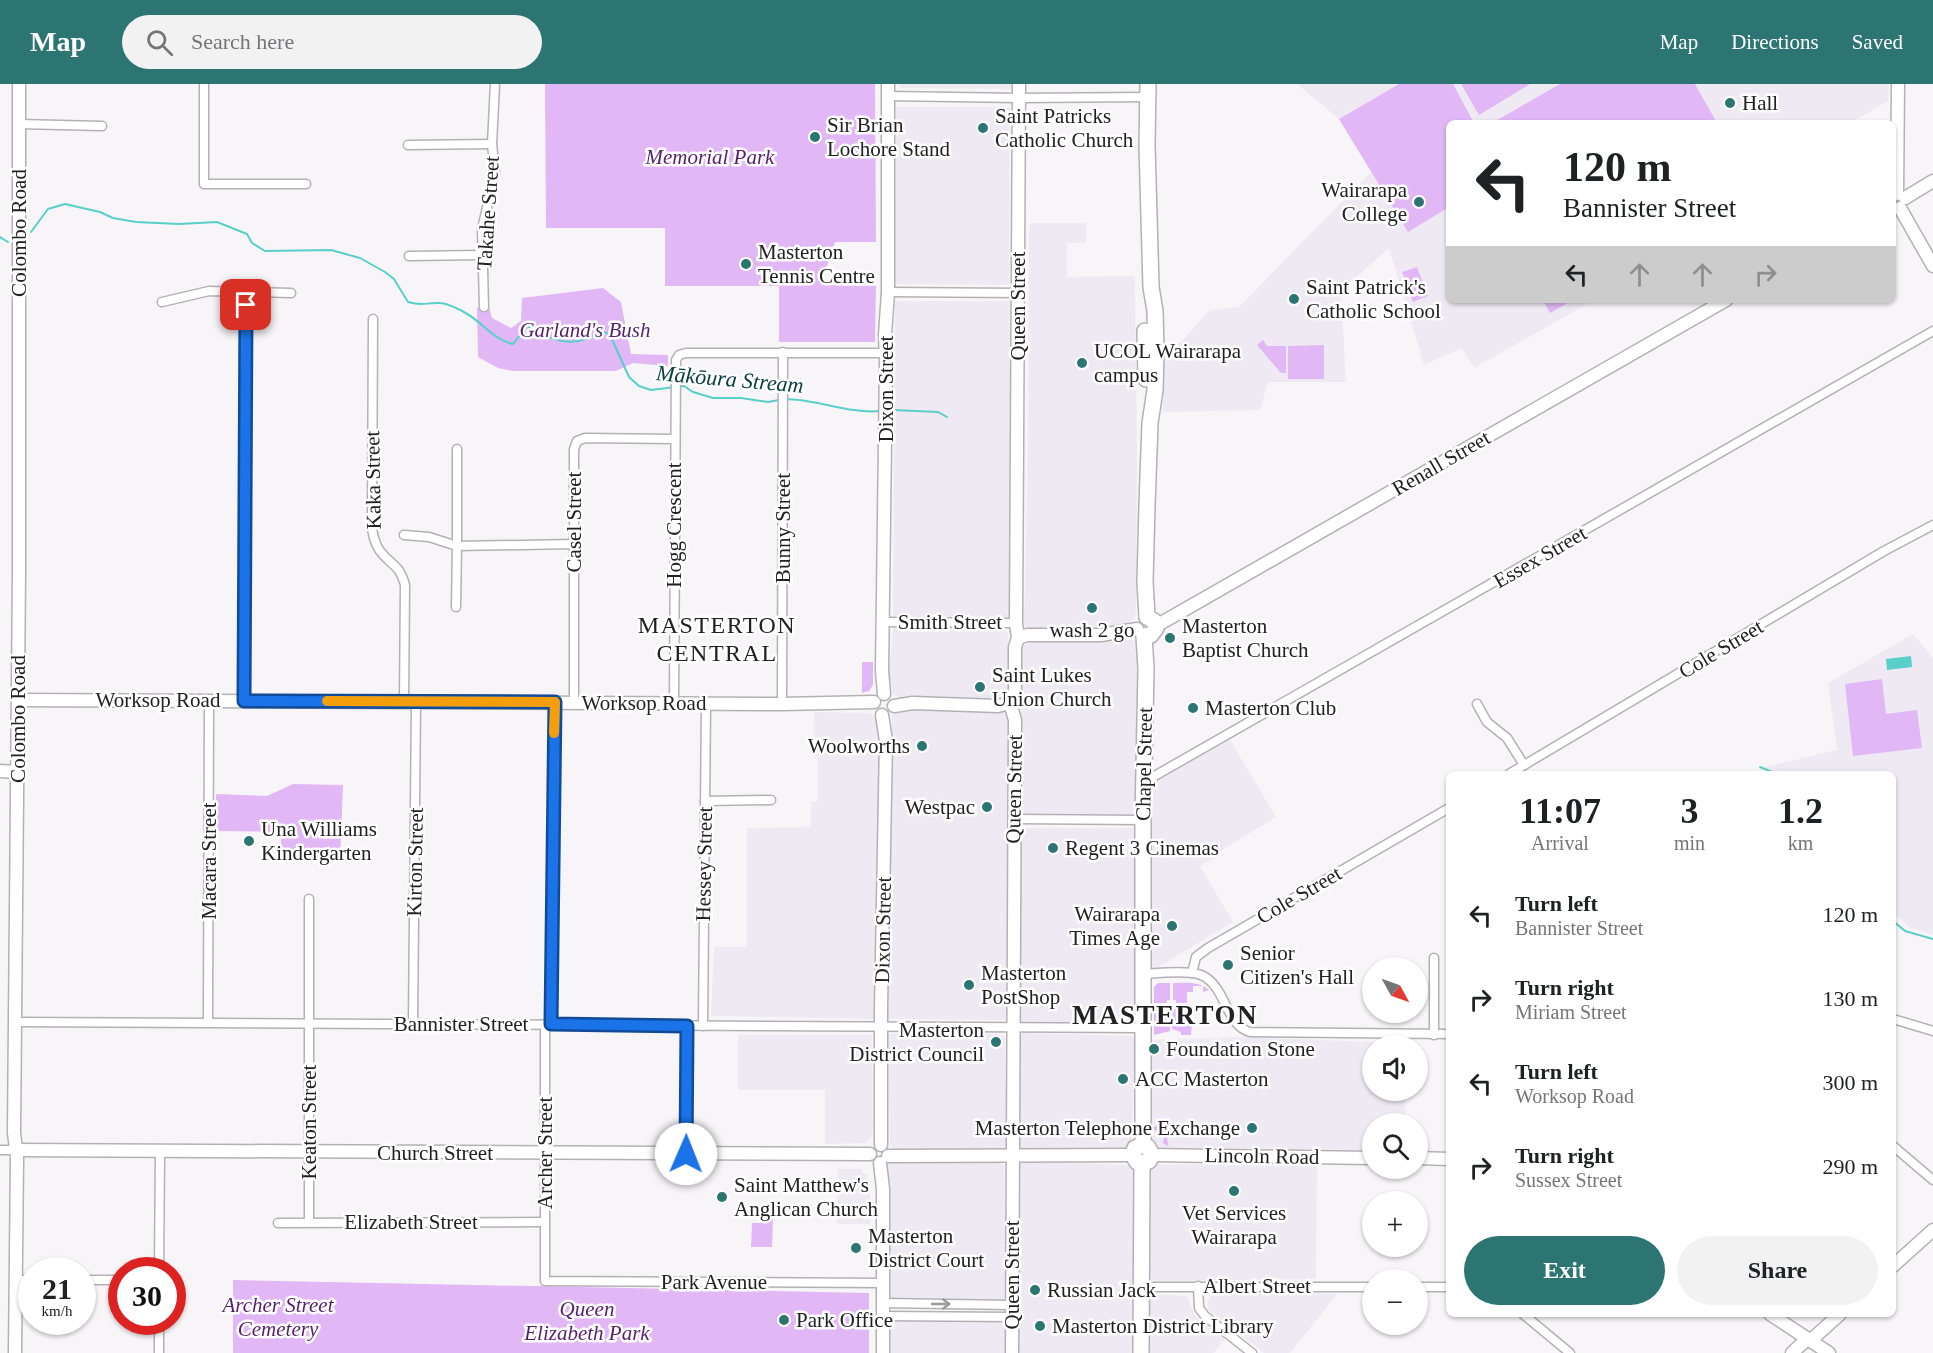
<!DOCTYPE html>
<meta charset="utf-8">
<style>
body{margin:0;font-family:Georgia,serif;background:#f2f2f2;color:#202124;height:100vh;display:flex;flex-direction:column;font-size:22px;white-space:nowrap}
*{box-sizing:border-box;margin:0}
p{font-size:20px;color:#757577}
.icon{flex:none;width:33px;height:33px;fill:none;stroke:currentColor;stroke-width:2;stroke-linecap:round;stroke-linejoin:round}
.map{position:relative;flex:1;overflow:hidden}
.side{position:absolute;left:1446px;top:687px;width:450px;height:546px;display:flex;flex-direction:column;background:#fff;border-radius:9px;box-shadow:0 2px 4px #0004}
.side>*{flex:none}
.hud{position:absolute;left:1446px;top:36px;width:450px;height:183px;border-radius:9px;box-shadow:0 2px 4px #0004;background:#fff;color:#202124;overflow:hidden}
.needle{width:39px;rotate:130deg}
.buttons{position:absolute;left:1362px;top:873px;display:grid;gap:12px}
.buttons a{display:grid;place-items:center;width:66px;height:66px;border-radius:50%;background:#fff;box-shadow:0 2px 4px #0004;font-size:30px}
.speed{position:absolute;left:18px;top:1173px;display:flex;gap:12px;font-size:30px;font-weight:700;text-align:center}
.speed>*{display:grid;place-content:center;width:78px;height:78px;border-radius:50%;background:#fff;box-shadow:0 2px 4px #0004;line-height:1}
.speed small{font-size:15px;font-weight:400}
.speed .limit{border:9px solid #d22;background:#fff;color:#111}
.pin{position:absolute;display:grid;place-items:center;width:51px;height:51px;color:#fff;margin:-26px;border-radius:12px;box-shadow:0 3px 9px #0006}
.me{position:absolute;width:66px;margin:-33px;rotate:1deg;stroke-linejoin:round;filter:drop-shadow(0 0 4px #0008)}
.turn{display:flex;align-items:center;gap:21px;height:126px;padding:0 18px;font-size:27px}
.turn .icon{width:78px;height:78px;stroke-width:2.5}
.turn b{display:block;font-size:42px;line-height:51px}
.lanes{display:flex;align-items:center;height:57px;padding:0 18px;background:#0003;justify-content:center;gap:30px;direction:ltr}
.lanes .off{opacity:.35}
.eta{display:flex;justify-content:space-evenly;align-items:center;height:102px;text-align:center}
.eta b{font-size:36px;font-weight:700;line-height:42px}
.action{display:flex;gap:12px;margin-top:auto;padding:12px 18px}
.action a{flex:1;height:69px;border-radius:36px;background:#2c7572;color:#fff;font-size:24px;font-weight:700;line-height:69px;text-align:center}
.action a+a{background:#f2f2f2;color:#202124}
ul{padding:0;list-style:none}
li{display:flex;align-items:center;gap:18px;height:84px;padding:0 18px}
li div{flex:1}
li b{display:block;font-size:22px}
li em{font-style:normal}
header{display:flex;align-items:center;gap:36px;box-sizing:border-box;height:84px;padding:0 30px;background:#2c7572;color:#fff}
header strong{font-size:28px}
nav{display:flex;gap:33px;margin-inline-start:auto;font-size:21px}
.search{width:420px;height:54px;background:#f2f2f2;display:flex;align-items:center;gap:15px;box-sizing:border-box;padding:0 21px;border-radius:33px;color:#757577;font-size:22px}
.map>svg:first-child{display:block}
.built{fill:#efe9f3}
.green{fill:#e1b8f5}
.water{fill:#58cfc9}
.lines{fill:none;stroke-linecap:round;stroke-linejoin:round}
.stream{stroke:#58cfc9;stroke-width:2}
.street-casing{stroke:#b4b1b5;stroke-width:11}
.secondary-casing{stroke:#b4b1b5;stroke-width:15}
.highway-casing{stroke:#b4b1b5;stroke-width:18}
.street{stroke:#fff;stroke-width:8}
.secondary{stroke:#fff;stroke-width:12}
.highway{stroke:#fff;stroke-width:15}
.oneway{stroke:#9c9b9c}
.route-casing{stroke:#114b97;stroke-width:15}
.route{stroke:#1a73e8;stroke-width:10}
.slow{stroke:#f59e0b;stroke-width:10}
.poi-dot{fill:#2c7572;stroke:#fff;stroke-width:2}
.labels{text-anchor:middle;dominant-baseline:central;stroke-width:5;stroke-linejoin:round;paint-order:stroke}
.poi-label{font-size:21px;fill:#222122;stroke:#fff;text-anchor:start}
.park-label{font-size:21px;font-style:italic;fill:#571e6e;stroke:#fff}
.street-label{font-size:21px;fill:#222122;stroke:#fff}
.water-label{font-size:22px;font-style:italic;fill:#07403e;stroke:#fff}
.quarter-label{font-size:24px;letter-spacing:1.5px;fill:#222122;stroke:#fff}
.district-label{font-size:27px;font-weight:bold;letter-spacing:1.5px;fill:#222122;stroke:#fff}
</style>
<header>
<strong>Map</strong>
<div class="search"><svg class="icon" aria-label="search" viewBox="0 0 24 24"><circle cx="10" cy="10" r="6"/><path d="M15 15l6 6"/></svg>Search here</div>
<nav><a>Map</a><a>Directions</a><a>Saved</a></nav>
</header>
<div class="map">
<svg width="1933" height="1269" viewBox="0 0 1933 1269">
<rect width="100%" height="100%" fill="#f8f5f9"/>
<g class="built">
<path d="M897 0H1011L1012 5 901 4Z"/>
<path d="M1297 0H1889L1888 17 1850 39H1449V216H1594L1474 284 1462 264 1424 281 1389 164 1341 207 1346 298H1268L1260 326 1163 328 1162 262 1180 259 1210 226 1239 223 1371 88 1339 35Z"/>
<path d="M896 23H1010L1009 201 895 200Z"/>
<path d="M1029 139H1086V159H1067V193L1135 192 1137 365 1136 528 1135 533 1126 541 1110 544 1028 545 1024 541 1028 365Z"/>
<path d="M895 217H1010V533L893 532Z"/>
<path d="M896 542 1002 544 1008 550V607L1002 614H900L896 612 893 610 889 592 893 544Z"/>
<path d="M1913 550 1933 574V851L1911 844 1893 829V690H1777L1761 684 1837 666 1828 599Z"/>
<path d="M1134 556 1140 560 1136 731 1023 730 1019 723 1020 566 1022 562 1031 558Z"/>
<path d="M898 624 1007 627 1010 629 1006 936 888 935 892 631Z"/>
<path d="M814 628 871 629 875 634 880 655 875 935 711 932 714 863H747V744L811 743V718L818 717V672H813Z"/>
<path d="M1230 656 1276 733 1214 771V774L1200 782 1233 838 1157 884H1153L1151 881 1149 700Z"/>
<path d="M1020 744H1138V937L1134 940 1021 939Z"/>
<path d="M1023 949 1133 952 1136 955 1131 1064 1022 1067 1020 1065 1019 952Z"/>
<path d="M888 950H999L1005 954 1006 1062 1005 1065H895L890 1063Z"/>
<path d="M738 951H872L873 1048 870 1055 865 1059 825 1060V1006H738Z"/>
<path d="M1236 953 1373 958 1371 1006 1374 1010H1405V1039L1372 1040V1066L1156 1063 1148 1053 1149 956Z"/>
<path d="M1021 1077 1128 1081 1134 1087 1133 1269H1016L1019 1079Z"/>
<path d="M892 1078 1000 1079 1004 1081 1006 1210 1003 1216 891 1215 887 1082Z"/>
<path d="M1155 1080 1317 1082 1316 1195 1155 1197 1150 1194 1151 1085Z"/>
<path d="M838 1085H862V1090H867V1096H870V1140H837Z"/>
<path d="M1222 1209 1337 1210 1290 1269H1264L1209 1227 1207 1220 1210 1213 1213 1210Z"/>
<path d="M1147 1210 1187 1212 1194 1231 1225 1255 1213 1269H1147Z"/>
<path d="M893 1235 1006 1237V1269H889V1236Z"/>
</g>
<g class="green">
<path d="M545 0H875L876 158H835L821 201 876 202 875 258H779V202H665V144H546Z"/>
<path d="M1399 0H1453L1474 39H1449V123L1408 148 1339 35Z"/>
<path d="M1461 0H1530L1479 31Z"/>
<path d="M1560 0H1695L1717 39H1492Z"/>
<path d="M1417 183 1428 212 1413 218 1402 188Z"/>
<path d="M603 204 621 218 631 270 668 271V282L633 279 616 287H513L498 284 478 273 477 224 489 223 492 234 511 244 521 237 522 214Z"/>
<path d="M1543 216H1573L1550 229Z"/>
<path d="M1263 256 1267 262H1286V289H1281L1257 261Z"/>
<path d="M1324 261V295H1288V262Z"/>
<path d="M862 578H873V601L869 607 862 609Z"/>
<path d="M1882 595 1886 630 1917 626 1922 664 1853 672 1845 600Z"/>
<path d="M293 700 343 701 340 778 281 776V748L216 747V710L267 712Z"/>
<path d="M1158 899H1170V916H1167V919H1154V903Z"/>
<path d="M1173 899C1186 899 1199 897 1209 906L1203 908V902H1193V908H1187V919H1176V916H1173Z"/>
<path d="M1154 922H1167V925H1170V947L1154 951Z"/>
<path d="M1176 922H1194V928H1187V939H1192L1191 951H1181V948L1172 945 1173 925H1176Z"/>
<path d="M1166 1041 1168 1062 1163 1059 1164 1053 1158 1047 1154 1046 1153 1043Z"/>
<path d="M770 1133H773L772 1163H751L752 1139H767Z"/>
<path d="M233 1196 869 1209V1269H233Z"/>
</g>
<path class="water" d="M1911 572 1912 583 1887 586 1886 575Z"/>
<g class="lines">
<g class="stream">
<path d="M31 148 48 125 65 120 100 128 113 134 136 138 179 140 217 138 247 150 252 159 265 167 331 166 360 174 385 188 394 195 408 218C424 223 426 218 440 219 447 219 456 224 462 227 481 236 493 256 513 260L527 242C552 258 576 265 602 247L610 251 629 293 639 302 651 306 684 302 693 308 713 314H741L768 318 779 316"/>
<path d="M0 153 8 158"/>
<path d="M785 315C817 315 848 330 880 327"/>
<path d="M893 326 938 328 947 333"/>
<path d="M1760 683 1777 690"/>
<path d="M1893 837 1905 847 1933 855"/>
</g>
<g class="street-casing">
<g id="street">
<path d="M204 0V100H306"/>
<path d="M888 12 1019 14 1148 13"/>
<path d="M19 40 102 42"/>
<path d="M408 61 492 60"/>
<path d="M409 172 482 171"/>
<path d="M888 208 1018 209"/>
<path d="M162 218 209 207 291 209"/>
<path d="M484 223 482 145 495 89 492 60 495 0"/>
<path d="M373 235 372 444C373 452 375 460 380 467 391 482 399 479 405 501L404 618"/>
<path d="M457 365V462L574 460"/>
<path d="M404 451 429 453 457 462 456 523"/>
<path d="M884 538 1016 539"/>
<path d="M244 617 246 209"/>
<path d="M574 618V365L577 357 585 354 675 355"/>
<path d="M674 619 676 276 679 271 686 269H885"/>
<path d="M782 620 783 268"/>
<path d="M1477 620 1487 638 1507 654 1524 681"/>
<path d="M1509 690 1884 467 1933 441"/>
<path d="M1144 695 1151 694 1933 247"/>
<path d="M705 717 771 716"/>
<path d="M1014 735 1143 736"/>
<path d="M1192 889 1196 873 1208 864 1449 724"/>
<path d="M1144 890C1159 889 1188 886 1201 891 1226 901 1225 941 1250 948L1449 950"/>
<path d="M1893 935 1933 947"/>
<path d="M16 938 1143 944"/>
<path d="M208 938 209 616"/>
<path d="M413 940 416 617"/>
<path d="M545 940V1197L883 1199"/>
<path d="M551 940 555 618"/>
<path d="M703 942 706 619"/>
<path d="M1434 951V874"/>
<path d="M1893 1062 1933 1096"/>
<path d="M0 1066H15"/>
<path d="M686 1070 687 942"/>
<path d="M309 1138V815"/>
<path d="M278 1139 544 1138"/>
<path d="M159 1186 160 1068"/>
<path d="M15 1196H32"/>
<path d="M82 1196H122"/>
<path d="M1198 1202 1199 1224 1205 1232 1252 1269"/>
<path d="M1141 1203H1372"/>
<path d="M1418 1203H1449"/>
<path d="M883 1219 1012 1221"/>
<path d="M1523 1230 1570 1269"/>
<path d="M883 1232 1012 1233"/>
<path d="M159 1269V1238"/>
</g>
</g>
<g class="secondary-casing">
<g id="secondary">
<path d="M1897 110 1898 0"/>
<path d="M1905 114 1933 97"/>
<path d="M1900 124 1933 182"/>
<path d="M1156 542 1726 216"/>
<path d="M1018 554 1027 551H1101L1137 545"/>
<path d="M884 610 882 587 886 280 885 251 888 208V0"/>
<path d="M19 616 782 620 874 618"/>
<path d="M894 622 913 619 998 622 1010 619"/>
<path d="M0 687 18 688"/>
<path d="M881 1061V924L886 657 882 631"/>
<path d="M15 1066 870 1070"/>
<path d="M1152 1071 1372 1074"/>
<path d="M888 1072 1133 1071"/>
<path d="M1418 1074 1449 1075"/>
<path d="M880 1079 883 1105V1269"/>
<path d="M1893 1182 1933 1146"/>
<path d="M1770 1230 1829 1269"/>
<path d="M1810 1257 1840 1230"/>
<path d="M15 1269 17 1073 14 1049 19 487V0"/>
<path d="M1012 1269 1015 636 1010 619 1015 609V563L1018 554 1016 539 1019 0"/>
<path d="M1792 1269 1807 1255"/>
</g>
</g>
<g class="highway-casing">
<g id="highway">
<path d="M1145 247 1146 295"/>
<path d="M1147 533 1145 498 1147 421 1150 339 1155 306 1156 268 1155 227 1151 203 1147 61 1148 0"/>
<path d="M1144 552 1151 551 1156 544 1154 537 1147 533"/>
<path d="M1143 1061V736L1146 584 1144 552"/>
<path d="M1142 1079 1149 1077 1152 1071 1148 1063 1143 1061"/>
<path d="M1142 1079 1137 1078 1133 1071 1135 1064 1143 1061"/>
<path d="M1141 1269 1142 1079"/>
</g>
</g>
<use href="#street" class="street"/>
<use href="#secondary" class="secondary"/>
<use href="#highway" class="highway"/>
</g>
<defs><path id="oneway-shaft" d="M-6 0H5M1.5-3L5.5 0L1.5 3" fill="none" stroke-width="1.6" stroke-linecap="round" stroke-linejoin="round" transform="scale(1.5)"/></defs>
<use class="oneway" href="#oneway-shaft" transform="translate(941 1220)"/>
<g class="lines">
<g class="route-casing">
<path id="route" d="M246 221 244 617 555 618 551 940 687 942 686 1070"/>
</g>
<use href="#route" class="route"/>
<path class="slow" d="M327 617 555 618 554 649"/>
</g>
<g class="poi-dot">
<circle cx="1730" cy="19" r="6"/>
<circle cx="983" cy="44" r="6"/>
<circle cx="815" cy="53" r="6"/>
<circle cx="1419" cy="118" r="6"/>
<circle cx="746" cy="180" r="6"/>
<circle cx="1294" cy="215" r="6"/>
<circle cx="1082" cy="279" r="6"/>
<circle cx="1092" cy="524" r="6"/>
<circle cx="1170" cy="554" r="6"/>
<circle cx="980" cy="603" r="6"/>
<circle cx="1193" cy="624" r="6"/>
<circle cx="922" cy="662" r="6"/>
<circle cx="987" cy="723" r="6"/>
<circle cx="249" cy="757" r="6"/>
<circle cx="1053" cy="764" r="6"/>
<circle cx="1172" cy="842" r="6"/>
<circle cx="1228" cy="881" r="6"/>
<circle cx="969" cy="901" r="6"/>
<circle cx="996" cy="958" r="6"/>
<circle cx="1154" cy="965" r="6"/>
<circle cx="1123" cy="995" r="6"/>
<circle cx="1252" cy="1044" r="6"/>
<circle cx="1234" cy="1107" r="6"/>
<circle cx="722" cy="1113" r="6"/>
<circle cx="856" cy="1164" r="6"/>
<circle cx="1035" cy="1206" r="6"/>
<circle cx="784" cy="1236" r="6"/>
<circle cx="1040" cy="1242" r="6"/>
</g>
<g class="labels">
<g class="poi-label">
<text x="1742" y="19">Hall</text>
<text x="995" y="32">Saint Patricks<tspan x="995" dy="24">Catholic Church</tspan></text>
<text x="827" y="41">Sir Brian<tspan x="827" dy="24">Lochore Stand</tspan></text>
<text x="1407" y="106" text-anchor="end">Wairarapa<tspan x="1407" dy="24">College</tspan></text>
<text x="758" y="168">Masterton<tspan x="758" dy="24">Tennis Centre</tspan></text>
<text x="1306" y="203">Saint Patrick's<tspan x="1306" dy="24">Catholic School</tspan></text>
<text x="1094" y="267">UCOL Wairarapa<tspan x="1094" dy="24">campus</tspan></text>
<text x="1182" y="542">Masterton<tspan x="1182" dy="24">Baptist Church</tspan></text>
<text x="1092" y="546" text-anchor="middle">wash 2 go</text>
<text x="992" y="591">Saint Lukes<tspan x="992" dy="24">Union Church</tspan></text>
<text x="1205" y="624">Masterton Club</text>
<text x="910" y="662" text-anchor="end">Woolworths</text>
<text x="975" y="723" text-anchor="end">Westpac</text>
<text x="261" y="745">Una Williams<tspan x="261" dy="24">Kindergarten</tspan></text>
<text x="1065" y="764">Regent 3 Cinemas</text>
<text x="1160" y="830" text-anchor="end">Wairarapa<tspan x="1160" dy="24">Times Age</tspan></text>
<text x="1240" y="869">Senior<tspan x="1240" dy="24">Citizen's Hall</tspan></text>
<text x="981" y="889">Masterton<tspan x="981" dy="24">PostShop</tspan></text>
<text x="984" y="946" text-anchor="end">Masterton<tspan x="984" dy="24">District Council</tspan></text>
<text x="1166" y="965">Foundation Stone</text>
<text x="1135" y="995">ACC Masterton</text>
<text x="1240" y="1044" text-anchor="end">Masterton Telephone Exchange</text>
<text x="734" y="1101">Saint Matthew's<tspan x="734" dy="24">Anglican Church</tspan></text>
<text x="1234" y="1129" text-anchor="middle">Vet Services<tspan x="1234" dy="24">Wairarapa</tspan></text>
<text x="868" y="1152">Masterton<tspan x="868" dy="24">District Court</tspan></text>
<text x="1047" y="1206">Russian Jack</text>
<text x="796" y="1236">Park Office</text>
<text x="1052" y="1242">Masterton District Library</text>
</g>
<g class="park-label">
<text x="710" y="73">Memorial Park</text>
<text x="585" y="246">Garland's Bush</text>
<text x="278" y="1221">Archer Street<tspan x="278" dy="24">Cemetery</tspan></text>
<text x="587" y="1225">Queen<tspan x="587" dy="24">Elizabeth Park</tspan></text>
</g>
<g class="street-label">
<text transform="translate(488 129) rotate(-86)">Takahe Street</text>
<text transform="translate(19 149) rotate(-90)">Colombo Road</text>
<text transform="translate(1018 222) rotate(-90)">Queen Street</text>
<text transform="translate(886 305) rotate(-90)">Dixon Street</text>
<text transform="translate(1441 379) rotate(-30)">Renall Street</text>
<text transform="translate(373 396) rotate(-91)">Kaka Street</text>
<text transform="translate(574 438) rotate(-90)">Casel Street</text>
<text transform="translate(674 441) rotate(-90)">Hogg Crescent</text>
<text transform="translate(783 444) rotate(-90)">Bunny Street</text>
<text transform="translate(1540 473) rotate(-30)">Essex Street</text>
<text x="950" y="538">Smith Street</text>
<text transform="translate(1721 565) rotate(-31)">Cole Street</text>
<text x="158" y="616">Worksop Road</text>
<text x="644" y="619">Worksop Road</text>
<text transform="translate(18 635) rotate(-90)">Colombo Road</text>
<text transform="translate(1144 680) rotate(-89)">Chapel Street</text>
<text transform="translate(1014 705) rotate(-89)">Queen Street</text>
<text transform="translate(209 777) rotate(-90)">Macara Street</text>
<text transform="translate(415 778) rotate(-89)">Kirton Street</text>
<text transform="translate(704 780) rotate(-89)">Hessey Street</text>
<text transform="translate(1299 811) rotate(-30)">Cole Street</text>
<text transform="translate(883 846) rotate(-89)">Dixon Street</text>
<text x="461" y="940">Bannister Street</text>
<text transform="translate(309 1038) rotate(-90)">Keaton Street</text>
<text x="435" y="1069">Church Street</text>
<text transform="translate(545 1069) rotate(-90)">Archer Street</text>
<text transform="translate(1262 1072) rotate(1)">Lincoln Road</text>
<text x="411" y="1138">Elizabeth Street</text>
<text transform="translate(1012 1191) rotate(-90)">Queen Street</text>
<text x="714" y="1198">Park Avenue</text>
<text x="1257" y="1202">Albert Street</text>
</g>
<g class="water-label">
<text transform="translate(730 295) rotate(5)">Mākōura Stream</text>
</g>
<g class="quarter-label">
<text x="717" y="541">MASTERTON<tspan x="717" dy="28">CENTRAL</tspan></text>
</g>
<g class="district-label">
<text x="1165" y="931">MASTERTON</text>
</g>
</g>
</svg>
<div class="buttons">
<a><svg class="needle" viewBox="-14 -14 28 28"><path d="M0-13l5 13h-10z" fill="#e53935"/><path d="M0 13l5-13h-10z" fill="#757577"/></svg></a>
<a><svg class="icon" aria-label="sound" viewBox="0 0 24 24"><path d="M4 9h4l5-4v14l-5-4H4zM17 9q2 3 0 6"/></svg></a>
<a><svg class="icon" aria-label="search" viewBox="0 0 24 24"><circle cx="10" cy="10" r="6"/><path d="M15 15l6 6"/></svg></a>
<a>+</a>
<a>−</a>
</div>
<div class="speed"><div>21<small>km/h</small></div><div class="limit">30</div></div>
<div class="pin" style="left:246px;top:221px;background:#d93025"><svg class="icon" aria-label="arrive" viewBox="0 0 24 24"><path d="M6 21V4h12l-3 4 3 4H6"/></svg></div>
<svg class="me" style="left:686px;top:1070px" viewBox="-20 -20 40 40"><circle r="19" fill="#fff"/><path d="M0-13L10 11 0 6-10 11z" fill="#1a73e8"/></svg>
<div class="hud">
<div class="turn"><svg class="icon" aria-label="left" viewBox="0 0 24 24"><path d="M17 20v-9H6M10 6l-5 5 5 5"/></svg><div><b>120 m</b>Bannister Street</div></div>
<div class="lanes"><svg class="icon" aria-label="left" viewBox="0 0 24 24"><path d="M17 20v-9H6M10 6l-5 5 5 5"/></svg><svg class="icon off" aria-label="ahead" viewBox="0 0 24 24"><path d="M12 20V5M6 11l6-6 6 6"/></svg><svg class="icon off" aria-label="ahead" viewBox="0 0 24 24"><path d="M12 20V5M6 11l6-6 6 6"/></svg><svg class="icon off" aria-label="right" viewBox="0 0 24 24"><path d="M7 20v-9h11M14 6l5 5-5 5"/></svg></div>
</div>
<section class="side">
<div class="eta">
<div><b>11:07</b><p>Arrival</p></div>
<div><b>3</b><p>min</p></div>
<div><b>1.2</b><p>km</p></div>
</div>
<ul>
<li><svg class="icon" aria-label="left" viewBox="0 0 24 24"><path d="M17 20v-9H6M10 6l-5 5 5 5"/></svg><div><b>Turn left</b><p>Bannister Street</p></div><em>120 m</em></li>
<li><svg class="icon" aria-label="right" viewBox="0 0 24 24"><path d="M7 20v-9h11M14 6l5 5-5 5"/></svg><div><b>Turn right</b><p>Miriam Street</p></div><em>130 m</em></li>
<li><svg class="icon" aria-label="left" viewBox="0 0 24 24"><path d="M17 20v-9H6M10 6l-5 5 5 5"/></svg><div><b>Turn left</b><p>Worksop Road</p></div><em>300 m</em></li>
<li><svg class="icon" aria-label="right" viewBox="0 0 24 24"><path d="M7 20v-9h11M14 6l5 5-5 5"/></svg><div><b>Turn right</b><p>Sussex Street</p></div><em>290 m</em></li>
</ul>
<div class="action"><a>Exit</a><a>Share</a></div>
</section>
</div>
